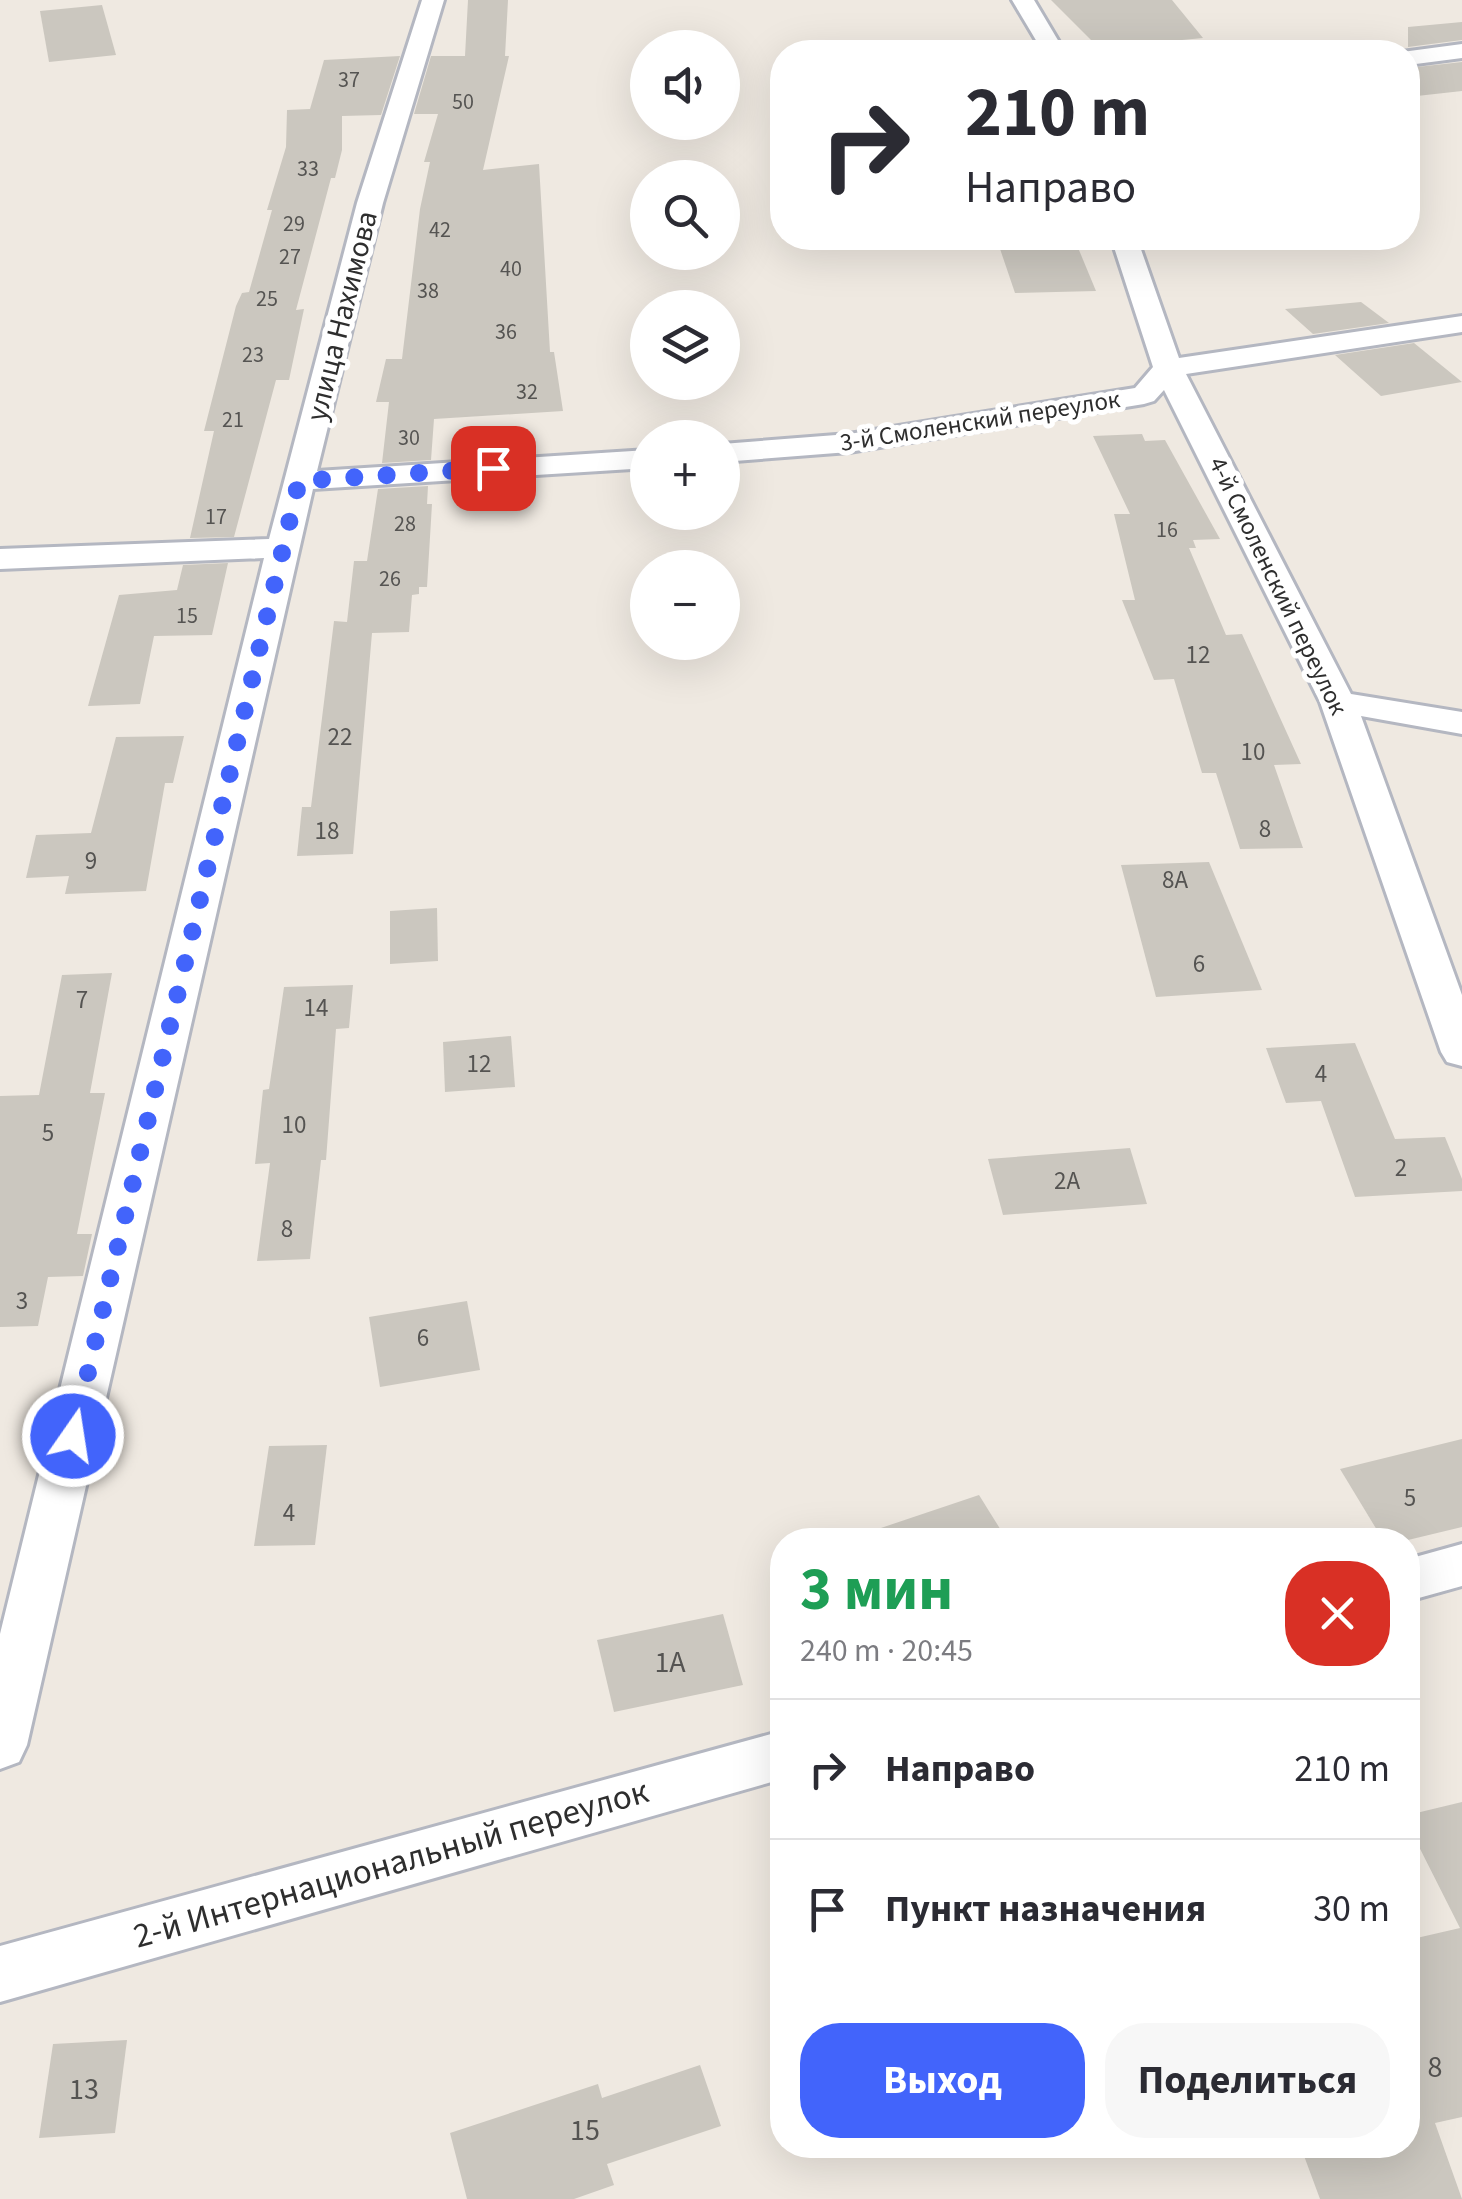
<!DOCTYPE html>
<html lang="ru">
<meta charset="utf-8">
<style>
body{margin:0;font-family:"Source Sans 3",sans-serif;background:#f7f7f7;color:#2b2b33;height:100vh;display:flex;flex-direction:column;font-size:38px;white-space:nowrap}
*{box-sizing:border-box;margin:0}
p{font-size:32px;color:#7c7c81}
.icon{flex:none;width:55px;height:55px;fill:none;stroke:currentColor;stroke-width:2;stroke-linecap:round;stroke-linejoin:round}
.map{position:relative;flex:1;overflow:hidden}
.details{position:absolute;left:770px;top:1528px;width:650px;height:630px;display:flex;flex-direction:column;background:#fff;border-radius:40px;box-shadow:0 10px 40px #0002}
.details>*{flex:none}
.hud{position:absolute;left:770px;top:40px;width:650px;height:210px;border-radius:40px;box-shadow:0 10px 40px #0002;background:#fff;color:#2b2b33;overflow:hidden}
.fabs{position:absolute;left:630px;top:30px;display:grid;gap:20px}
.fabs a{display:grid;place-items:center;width:110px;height:110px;border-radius:50%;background:#fff;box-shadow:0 10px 40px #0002;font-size:50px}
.pin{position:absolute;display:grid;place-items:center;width:85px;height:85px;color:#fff;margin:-42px;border-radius:20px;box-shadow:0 5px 15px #0006}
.me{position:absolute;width:110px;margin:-55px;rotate:13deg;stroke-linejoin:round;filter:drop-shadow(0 0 8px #0008)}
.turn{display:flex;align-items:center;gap:35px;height:210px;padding:0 30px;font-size:45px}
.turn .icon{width:130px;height:130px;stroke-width:2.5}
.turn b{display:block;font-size:70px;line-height:85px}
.round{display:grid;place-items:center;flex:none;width:105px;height:105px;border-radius:40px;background:#f7f7f7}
.overview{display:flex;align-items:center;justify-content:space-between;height:170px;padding:0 30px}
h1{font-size:60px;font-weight:700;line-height:75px;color:#1e9e55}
.primary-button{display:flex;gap:20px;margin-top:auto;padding:20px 30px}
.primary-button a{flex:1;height:115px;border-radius:40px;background:#4264fb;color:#fff;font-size:40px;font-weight:700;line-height:115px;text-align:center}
.primary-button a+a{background:#f7f7f7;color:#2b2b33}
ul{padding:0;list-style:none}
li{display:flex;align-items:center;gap:30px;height:140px;padding:0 30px;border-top:2px solid #e1e1e2}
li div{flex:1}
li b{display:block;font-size:38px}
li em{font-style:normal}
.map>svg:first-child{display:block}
.building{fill:#cbc7bf}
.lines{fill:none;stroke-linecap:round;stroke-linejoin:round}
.minor-casing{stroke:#b4b7c1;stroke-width:6}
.minor{fill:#fff;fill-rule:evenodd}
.route{stroke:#4264fb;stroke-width:18;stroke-dasharray:0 32.4}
.labels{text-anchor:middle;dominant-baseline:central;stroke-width:10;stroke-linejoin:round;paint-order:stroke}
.far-number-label{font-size:22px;fill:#555452}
.far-street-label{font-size:25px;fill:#2e2e2e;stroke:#fff}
.number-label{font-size:25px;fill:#555452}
.street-label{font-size:30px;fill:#2e2e2e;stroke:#fff}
.near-number-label{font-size:30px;fill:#555452}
.near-street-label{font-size:35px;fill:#2e2e2e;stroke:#fff}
</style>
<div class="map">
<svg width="1462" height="2199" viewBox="0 0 1462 2199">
<rect width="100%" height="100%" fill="#efe9e1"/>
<g class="building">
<path d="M468 0H508L505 56H509L483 170 539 164 550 352H554L563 411 434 419 431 460 382 463 389 402H376L386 359H402L420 209 430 162H424L438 114H414L431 56H465Z"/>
<path d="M1051 0H1172L1203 38 1099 48Z"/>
<path d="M102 5 116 55 49 62 40 11Z"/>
<path d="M1462 22V40L1408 47V27Z"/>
<path d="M400 56 381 115 342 116V150L335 178H331L296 310 304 309 289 380H276L234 537 190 538 214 431H204L236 306 242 293 249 292 272 210H267L286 147 287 110 310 109 324 60Z"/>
<path d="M1462 62V91L1408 97V68Z"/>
<path d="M1074 238 1096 291 1015 293 997 240Z"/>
<path d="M1361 302 1389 323 1313 334 1285 309Z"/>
<path d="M1414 343 1462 382 1381 396 1335 355Z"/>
<path d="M1142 434 1145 441 1165 440 1220 539 1193 540 1196 548H1189L1226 635 1242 634 1301 764 1274 765 1303 848 1240 849 1216 773H1202L1174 679 1154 680 1122 600H1135L1114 514H1130L1093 436Z"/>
<path d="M428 486 427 504H432L427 587H419V594L412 595 409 632 372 633 353 854 297 856 302 807H311L334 621 347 622 354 561H367L378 489Z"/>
<path d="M228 563 212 635 154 636 140 704 88 706 119 595 177 590 183 565Z"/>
<path d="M184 736 173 783H165L146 891 65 894 69 876 26 878 36 835 91 833 116 737Z"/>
<path d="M1209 862 1262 990 1156 997 1121 865Z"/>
<path d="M437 908 438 961 390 964V911Z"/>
<path d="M112 973 90 1093H105L77 1234H92L83 1276 48 1277 38 1326 0 1327V1096L39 1095 62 975Z"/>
<path d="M353 985 349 1028 336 1029 326 1160H321L310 1259 257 1261 270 1163 255 1164 263 1090 269 1089 284 987Z"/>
<path d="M511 1036 515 1087 445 1092 443 1042Z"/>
<path d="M1355 1043 1395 1139 1445 1137 1462 1179V1191L1355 1197 1321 1101 1286 1103 1266 1048Z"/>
<path d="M1130 1148 1147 1204 1003 1215 988 1159Z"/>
<path d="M467 1301 480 1370 380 1387 369 1317Z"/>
<path d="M1462 1439V1527L1408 1540H1383L1340 1469Z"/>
<path d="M327 1445 315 1545 254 1546 269 1446Z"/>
<path d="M979 1495 1007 1540H870L869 1532Z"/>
<path d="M723 1614 743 1685 614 1712 597 1640Z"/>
<path d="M1462 1802V2117L1435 2123 1462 2199H1320L1300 2145H1408V1940L1460 1928 1408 1825V1815Z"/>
<path d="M127 2040 115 2133 39 2138 53 2044Z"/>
<path d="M700 2065 721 2126 607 2164 614 2185 574 2199H467L450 2133 598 2084 602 2098Z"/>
</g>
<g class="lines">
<g class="minor-casing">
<g id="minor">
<path d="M422 0H444L383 203 317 471 648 450V468L313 489 27 1745 19 1762 0 1769V1634L264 558 0 569V549L269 539 357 203Z"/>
<path d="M1012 0H1034L1065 52H1043Z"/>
<path d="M1462 44V58L1408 65V52H1402Z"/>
<path d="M1111 238H1137L1179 358 1462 316V332L1186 374 1351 694 1462 712V734L1361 716 1462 995V1066L1447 1062 1441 1052 1320 702 1164 390 1154 401 1144 404 849 452 722 462V444L849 434 1135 388 1153 367Z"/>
<path d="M1462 1544V1586L1408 1601V1559Z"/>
<path d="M782 1731V1779L0 2002V1946Z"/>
</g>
</g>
<use href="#minor" class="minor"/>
</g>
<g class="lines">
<path class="route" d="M73 1436 299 481 493 468"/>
</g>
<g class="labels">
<g class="far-number-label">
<text x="349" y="80">37</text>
<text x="463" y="102">50</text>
<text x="308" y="169">33</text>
<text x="294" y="224">29</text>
<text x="440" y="230">42</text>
<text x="290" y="257">27</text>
<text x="511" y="269">40</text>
<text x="428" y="291">38</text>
<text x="267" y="299">25</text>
<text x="506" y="332">36</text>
<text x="253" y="355">23</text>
<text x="527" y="392">32</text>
<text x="233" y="420">21</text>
<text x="409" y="438">30</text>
<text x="216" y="517">17</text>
<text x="405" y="524">28</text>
<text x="1167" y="530">16</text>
<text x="390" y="579">26</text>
<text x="187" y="616">15</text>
</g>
<g class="far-street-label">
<text transform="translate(980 421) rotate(-9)">3-й Смоленский переулок</text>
<text transform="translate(1278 586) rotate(64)">4-й Смоленский переулок</text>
</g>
<g class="number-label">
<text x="1198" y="655">12</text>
<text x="340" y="737">22</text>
<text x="1253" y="752">10</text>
<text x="1265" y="829">8</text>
<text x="327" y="831">18</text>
<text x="91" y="861">9</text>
<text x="1175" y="880">8А</text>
<text x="1199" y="964">6</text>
<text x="82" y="1000">7</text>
<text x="316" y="1008">14</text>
<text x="479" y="1064">12</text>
<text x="1321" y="1074">4</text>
<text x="294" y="1125">10</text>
<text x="48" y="1133">5</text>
<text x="1401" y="1168">2</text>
<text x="1067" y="1181">2А</text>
<text x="287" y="1229">8</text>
<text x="22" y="1301">3</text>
<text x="423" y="1338">6</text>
<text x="1410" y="1498">5</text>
<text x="289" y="1513">4</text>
</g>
<g class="street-label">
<text transform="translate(342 316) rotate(-76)">улица Нахимова</text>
</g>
<g class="near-number-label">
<text x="670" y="1662">1А</text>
<text x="1435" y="2067">8</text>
<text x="84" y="2089">13</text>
<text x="585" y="2130">15</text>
</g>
<g class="near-street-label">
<text transform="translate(391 1864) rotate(-16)">2-й Интернациональный переулок</text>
</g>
</g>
</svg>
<div class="fabs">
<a><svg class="icon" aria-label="sound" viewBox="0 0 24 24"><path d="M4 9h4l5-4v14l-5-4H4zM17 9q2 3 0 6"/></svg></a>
<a><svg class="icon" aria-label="search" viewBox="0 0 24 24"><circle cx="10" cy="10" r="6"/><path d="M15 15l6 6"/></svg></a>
<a><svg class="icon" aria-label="layers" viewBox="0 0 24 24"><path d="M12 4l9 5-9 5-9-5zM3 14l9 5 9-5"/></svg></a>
<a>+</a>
<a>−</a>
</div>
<div class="pin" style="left:493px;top:468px;background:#d93025"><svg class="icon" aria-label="arrive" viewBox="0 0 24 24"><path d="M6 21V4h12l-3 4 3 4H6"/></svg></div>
<svg class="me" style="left:73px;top:1436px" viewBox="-20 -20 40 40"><circle r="17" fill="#4264fb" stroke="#fff" stroke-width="3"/><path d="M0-11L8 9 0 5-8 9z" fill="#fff"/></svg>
<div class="hud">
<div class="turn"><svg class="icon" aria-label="right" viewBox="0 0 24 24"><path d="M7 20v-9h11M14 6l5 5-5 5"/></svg><div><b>210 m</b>Направо</div></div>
</div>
<section class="details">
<div class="overview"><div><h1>3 мин</h1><p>240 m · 20:45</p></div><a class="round" style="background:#d93025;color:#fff"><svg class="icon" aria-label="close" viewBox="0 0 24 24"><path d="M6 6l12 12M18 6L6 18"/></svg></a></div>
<ul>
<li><svg class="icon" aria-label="right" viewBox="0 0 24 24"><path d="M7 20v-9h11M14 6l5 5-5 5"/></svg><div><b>Направо</b></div><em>210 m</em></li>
<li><svg class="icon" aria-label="arrive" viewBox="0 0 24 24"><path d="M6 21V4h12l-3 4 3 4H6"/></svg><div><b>Пункт назначения</b></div><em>30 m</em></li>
</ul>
<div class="primary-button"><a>Выход</a><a>Поделиться</a></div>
</section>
</div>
